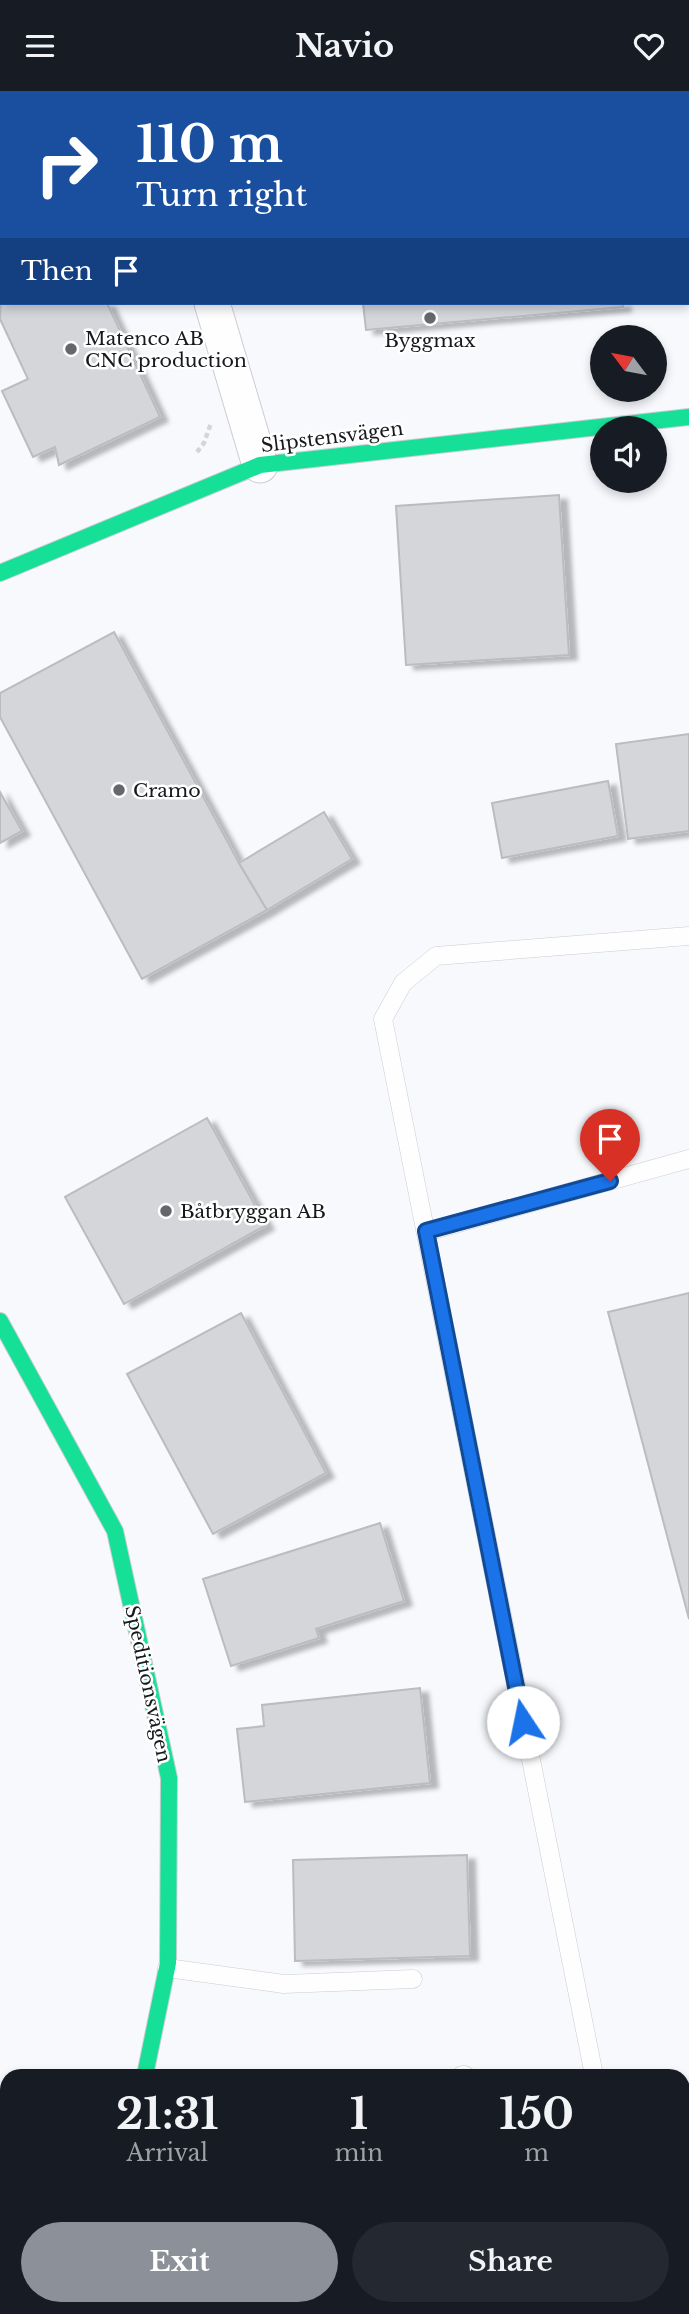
<!DOCTYPE html>
<meta charset="utf-8">
<style>
body{margin:0;font-family:"Libre Baskerville",serif;background:#242831;color:#f1f3f6;height:100vh;display:flex;flex-direction:column;font-size:26px;white-space:nowrap}
*{box-sizing:border-box;margin:0}
p{font-size:23px;color:#9ea1a6}
.icon{flex:none;width:38px;height:38px;fill:none;stroke:currentColor;stroke-width:2;stroke-linecap:round;stroke-linejoin:round}
.map{position:relative;flex:1;overflow:hidden}
.panel{position:absolute;left:0px;top:1978px;width:690px;height:247px;display:flex;flex-direction:column;background:#171b24;border-radius:21px 21px 0 0;box-shadow:0 4px 10px #0003}
.panel>*{flex:none}
.banner{position:absolute;left:0px;top:0px;width:690px;height:214px;box-shadow:0 4px 10px #0003;background:#1a4fa0;color:#fff;overflow:hidden}
.needle{width:46px;rotate:302deg}
.tools{position:absolute;left:590px;top:234px;display:grid;gap:14px}
.tools a{display:grid;place-items:center;width:77px;height:77px;border-radius:50%;background:#171b24;box-shadow:0 4px 10px #0003;font-size:35px}
.pin{position:absolute;display:grid;place-items:center;width:60px;height:60px;color:#fff;margin:-72px -30px;border-radius:50% 50% 50% 0;rotate:-45deg;box-shadow:0 0 7px #0007}
.pin .icon{rotate:45deg}
.me{position:absolute;width:77px;margin:-38px;rotate:349deg;stroke-linejoin:round;filter:drop-shadow(0 0 5px #0008)}
.turn{display:flex;align-items:center;gap:24px;height:147px;padding:0 21px;font-size:32px}
.turn .icon{width:91px;height:91px;stroke-width:2.5}
.turn b{display:block;font-size:49px;line-height:60px}
.then{display:flex;align-items:center;height:66px;padding:0 21px;background:#0003;gap:14px;font-size:26px}
.eta{display:flex;justify-content:space-evenly;align-items:center;height:119px;text-align:center}
.eta b{font-size:42px;font-weight:700;line-height:49px}
.action{display:flex;gap:14px;margin-top:auto;padding:14px 21px}
.action a{flex:1;height:80px;border-radius:42px;background:#8c9099;color:#fff;font-size:28px;font-weight:700;line-height:80px;text-align:center}
.action a+a{background:#242831;color:#f1f3f6}
header{display:flex;justify-content:space-between;align-items:center;height:91px;padding:0 21px;background:#171b24;font-size:32px;font-weight:700}
.map>svg:first-child{display:block}
.building{fill:#d4d6da;stroke:#babcc0;stroke-width:2;filter:url(#shadow)}
.lines{fill:none;stroke-linecap:round;stroke-linejoin:round}
.lane-casing{stroke:#cbcdd1;stroke-width:19}
.street-casing{stroke:#cbcdd1;stroke-width:37}
.fast-casing{stroke:#cbcdd1;stroke-width:18}
.path{stroke:#d4d5d7;stroke-width:4.5;stroke-dasharray:5 3.5;stroke-linecap:butt}
.lane{stroke:#fefeff;stroke-width:18}
.street{stroke:#fefeff;stroke-width:35}
.fast{stroke:#16e098;stroke-width:16}
.route-casing{stroke:#114b97;stroke-width:18}
.route{stroke:#1a73e8;stroke-width:12}
.poi-dot{fill:#65676b;stroke:#fff;stroke-width:2.5}
.labels{text-anchor:middle;dominant-baseline:central;stroke-width:5;stroke-linejoin:round;paint-order:stroke}
.poi-label{font-size:19px;fill:#17191d;stroke:#fff;text-anchor:start}
.street-label{font-size:19px;fill:#17191d;stroke:#fff}
</style>
<header><svg class="icon" aria-label="menu" viewBox="0 0 24 24"><path d="M4 6h16M4 12h16M4 18h16"/></svg>Navio<svg class="icon" aria-label="heart" viewBox="0 0 24 24"><path d="M12 20l-8-8c-3-5 5-10 8-4 3-6 11-1 8 4z"/></svg></header>
<div class="map">
<svg width="689" height="2223" viewBox="0 0 689 2223">
<defs>
<filter id="shadow"><feDropShadow dx="8" dy="4.5" stdDeviation="2" flood-color="#0004"/></filter>
</defs>
<rect width="100%" height="100%" fill="#f7f9fd"/>
<g class="building">
<path d="M0 0 14 2H2L0 104Z"/>
<path d="M2 200V212H107L160 326 59 374 55 356 33 366 2 300 28 288 0 228Z"/>
<path d="M363 212H623V216L366 239Z"/>
<path d="M559 404 569 564 406 574 396 415Z"/>
<path d="M114 541 239 772 267 819 142 888 0 626V602Z"/>
<path d="M689 643V740L628 748 616 653Z"/>
<path d="M608 690 618 745 502 767 492 712Z"/>
<path d="M0 701 22 740 0 752Z"/>
<path d="M324 721 352 768 267 819 239 772Z"/>
<path d="M207 1027 266 1134 124 1213 65 1106Z"/>
<path d="M689 1202V1528L608 1221Z"/>
<path d="M241 1222 326 1382 213 1443 127 1283Z"/>
<path d="M380 1432 404 1510 316 1538 319 1547 231 1575 203 1488Z"/>
<path d="M420 1597 430 1692 245 1711 237 1638 264 1635 262 1614Z"/>
<path d="M467 1764 470 1865 295 1870 293 1769Z"/>
<path d="M0 2103H7V2217H34V2223H0Z"/>
</g>
<g class="lines">
<g class="lane-casing">
<g id="lane">
<path d="M426 1141 689 1068"/>
<path d="M167 1877 284 1893 413 1888"/>
<path d="M462 1984H465"/>
<path d="M594 1984 383 928 403 892 436 865 689 845"/>
<path d="M682 2086 689 2091"/>
</g>
</g>
<g class="street-casing">
<g id="street">
<path d="M150 0 151 2"/>
<path d="M212 212 260 374"/>
<path d="M0 2034 7 2033"/>
<path d="M91 2223 92 2217"/>
</g>
</g>
<g class="fast-casing">
<g id="fast">
<path d="M0 482 260 374 689 326"/>
<path d="M0 1230 115 1440 169 1687 168 1872 145 1984"/>
</g>
</g>
<path class="path" d="M197 361 204 352 211 332"/>
<use href="#lane" class="lane"/>
<use href="#street" class="street"/>
<use href="#fast" class="fast"/>
</g>
<g class="lines">
<g class="route-casing">
<path id="route" d="M523 1631 426 1140 610 1090"/>
</g>
<use href="#route" class="route"/>
</g>
<g class="poi-dot">
<circle cx="430" cy="227" r="7"/>
<circle cx="71" cy="258" r="7"/>
<circle cx="119" cy="699" r="7"/>
<circle cx="166" cy="1120" r="7"/>
</g>
<g class="labels">
<g class="poi-label">
<text x="85" y="247">Matenco AB<tspan x="85" dy="22">CNC production</tspan></text>
<text x="430" y="249" text-anchor="middle">Byggmax</text>
<text x="133" y="699">Cramo</text>
<text x="180" y="1120">Båtbryggan AB</text>
</g>
<g class="street-label">
<text transform="translate(332 346) rotate(-7)">Slipstensvägen</text>
<text transform="translate(148 1593) rotate(78)">Speditionsvägen</text>
</g>
</g>
</svg>
<div class="tools">
<a><svg class="needle" viewBox="-14 -14 28 28"><path d="M0-13l5 13h-10z" fill="#e53935"/><path d="M0 13l5-13h-10z" fill="#9ea1a6"/></svg></a>
<a><svg class="icon" aria-label="sound" viewBox="0 0 24 24"><path d="M4 9h4l5-4v14l-5-4H4zM17 9q2 3 0 6"/></svg></a>
</div>
<div class="pin" style="left:610px;top:1090px;background:#d93025"><svg class="icon" aria-label="arrive" viewBox="0 0 24 24"><path d="M6 21V4h12l-3 4 3 4H6"/></svg></div>
<svg class="me" style="left:523px;top:1631px" viewBox="-20 -20 40 40"><circle r="19" fill="#fff"/><path d="M0-13L10 11 0 6-10 11z" fill="#1a73e8"/></svg>
<div class="banner">
<div class="turn"><svg class="icon" aria-label="right" viewBox="0 0 24 24"><path d="M7 20v-9h11M14 6l5 5-5 5"/></svg><div><b>110 m</b>Turn right</div></div>
<div class="then">Then<svg class="icon" aria-label="arrive" viewBox="0 0 24 24"><path d="M6 21V4h12l-3 4 3 4H6"/></svg></div>
</div>
<section class="panel">
<div class="eta">
<div><b>21:31</b><p>Arrival</p></div>
<div><b>1</b><p>min</p></div>
<div><b>150</b><p>m</p></div>
</div>
<div class="action"><a>Exit</a><a>Share</a></div>
</section>
</div>
